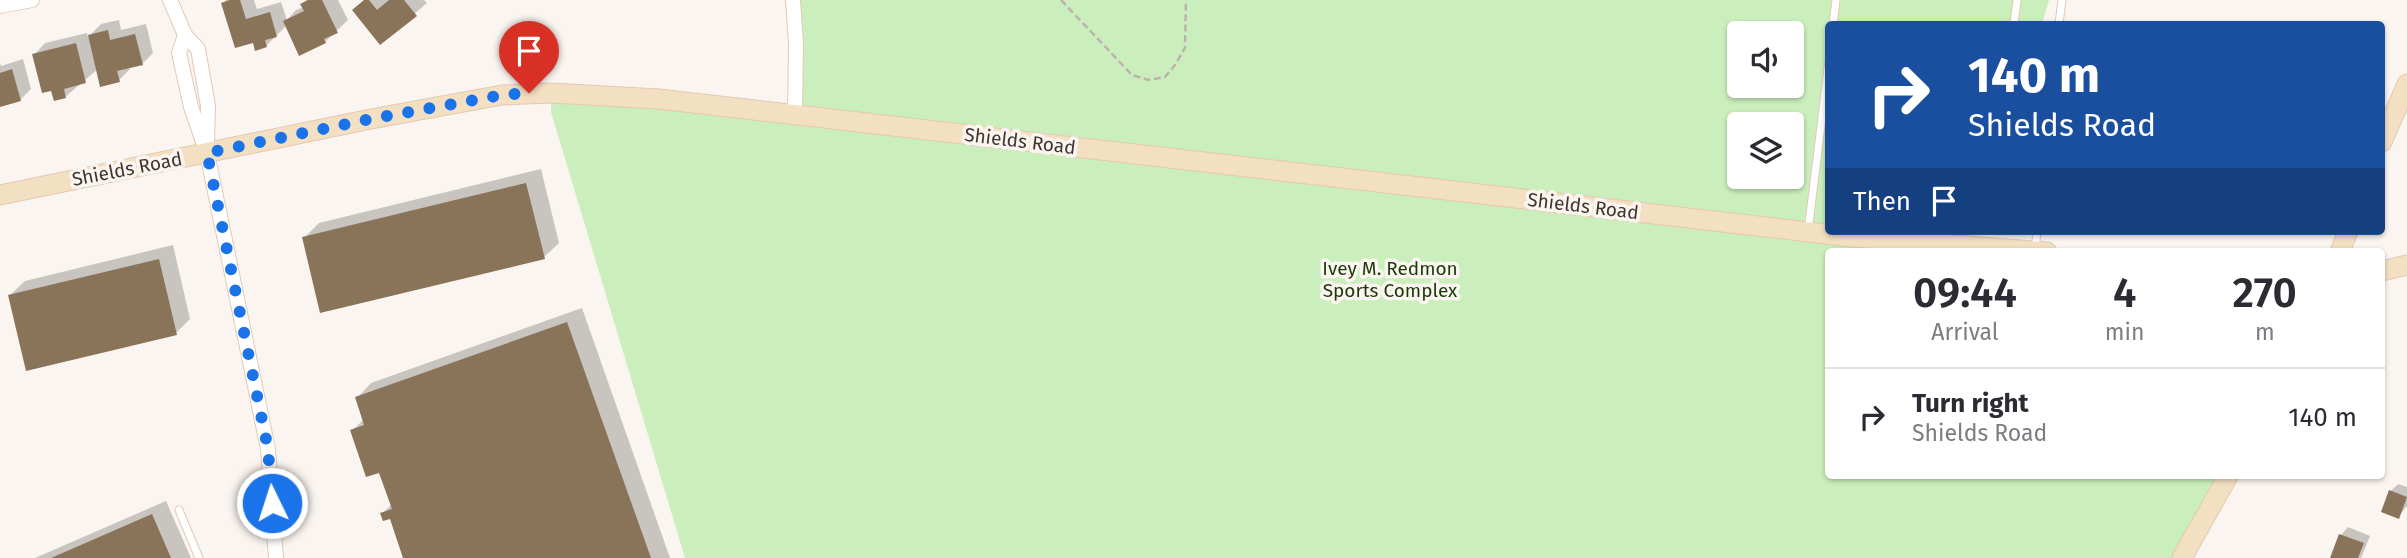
<!DOCTYPE html>
<style>
body{margin:0;font-family:"Fira Sans",sans-serif;background:#f7f7f7;color:#2b2b33;height:100vh;display:flex;flex-direction:column;font-size:26px;white-space:nowrap}
*{box-sizing:border-box;margin:0}
p{font-size:23px;color:#7c7c81}
.icon{flex:none;width:38px;height:38px;fill:none;stroke:currentColor;stroke-width:2;stroke-linecap:round;stroke-linejoin:round}
.map{position:relative;flex:1;overflow:hidden}
.panel{position:absolute;left:1825px;top:248px;width:560px;height:231px;display:flex;flex-direction:column;background:#fff;border-radius:7px;box-shadow:0 2px 5px #0004}
.panel>*{flex:none}
.guide{position:absolute;left:1825px;top:21px;width:560px;height:214px;border-radius:7px;box-shadow:0 2px 5px #0004;background:#1a4fa0;color:#fff;overflow:hidden}
.fabs{position:absolute;left:1727px;top:21px;display:grid;gap:14px}
.fabs a{display:grid;place-items:center;width:77px;height:77px;border-radius:7px;background:#fff;box-shadow:0 2px 5px #0004;font-size:35px}
.pin{position:absolute;display:grid;place-items:center;width:60px;height:60px;color:#fff;margin:-72px -30px;border-radius:50% 50% 50% 0;rotate:-45deg;box-shadow:0 0 7px #0007}
.pin .icon{rotate:45deg}
.me{position:absolute;width:77px;margin:-38px;rotate:356deg;stroke-linejoin:round;filter:drop-shadow(0 0 5px #0008)}
.turn{display:flex;align-items:center;gap:24px;height:147px;padding:0 28px;font-size:32px}
.turn .icon{width:91px;height:91px;stroke-width:2.5}
.turn b{display:block;font-size:49px;line-height:60px}
.then{display:flex;align-items:center;height:66px;padding:0 28px;background:#0003;gap:14px;font-size:26px}
.eta{display:flex;justify-content:space-evenly;align-items:center;height:119px;text-align:center}
.eta b{font-size:42px;font-weight:600;line-height:49px}
ul{padding:0;list-style:none}
li{display:flex;align-items:center;gap:21px;height:98px;padding:0 28px;border-top:2px solid #e1e1e2}
li div{flex:1}
li b{display:block;font-size:26px}
li em{font-style:normal}
.map>svg:first-child{display:block}
.green{fill:#cbefbc;fill-rule:evenodd}
.shadow{fill:#0003}
.building{fill:#89745a}
.lines{fill:none;stroke-linecap:round;stroke-linejoin:round}
.lane-casing{stroke:#e5c8b1;stroke-width:9}
.street-casing{stroke:#e5c8b1;stroke-width:16}
.secondary-casing{stroke:#e5c8b1;stroke-width:21}
.path{stroke:#bcb3ae;stroke-width:2.5;stroke-dasharray:7 3.5;stroke-linecap:butt}
.lane{stroke:#fff;stroke-width:7}
.street{stroke:#fff;stroke-width:14}
.secondary{stroke:#f3e0c2;stroke-width:19}
.route{stroke:#1a73e8;stroke-width:12;stroke-dasharray:0 21.6}
.labels{text-anchor:middle;dominant-baseline:central;stroke-width:7;stroke-linejoin:round;paint-order:stroke}
.street-label{font-size:19px;fill:#41352c;stroke:#fbf5f1}
.park-label{font-size:19px;fill:#1b3907;stroke:#fbf5f1}
</style>
<div class="map">
<svg width="2407" height="558" viewBox="0 0 2407 558">
<rect width="100%" height="100%" fill="#fbf5f1"/>
<path class="green" d="M793 0H2049L2042 24H1829V231H1969L1967 246 2047 252H1829V476H2228L2182 558H685L551 112V93L795 115ZM1740 33H1792V86H1740ZM1740 124H1792V177H1740Z"/>
<g class="shadow">
<path d="M226 0H254L257 9 281 2 287 20 296 10 304 7 303 4 307 0H338L348 20 325 42 287 25 266 46 254 41 223 4Z"/>
<path d="M364 0H424L427 3 381 43Z"/>
<path d="M119 20 121 30 146 24 153 53 142 64 129 67 130 69 119 80 98 69 65 97 52 89 34 55 45 43 87 33 88 37 101 24Z"/>
<path d="M23 59 31 89 20 100 0 106V63L1 66Z"/>
<path d="M541 169 559 243 544 257 304 238 319 223Z"/>
<path d="M173 245 190 319 176 333 10 295 25 281Z"/>
<path d="M582 308 670 558H405L391 517 382 514 392 504 380 471 352 431 364 419 357 398 371 383Z"/>
<path d="M2398 484 2407 487V506L2398 517 2391 491Z"/>
<path d="M166 501 191 558H35Z"/>
<path d="M2348 527 2370 536 2361 558H2331L2341 535Z"/>
</g>
<g class="building">
<path d="M230 0H240L246 19 270 12 277 37 265 40 267 47 255 51 253 43 235 48 221 3Z"/>
<path d="M308 0H322L338 33 324 39 326 43 299 56 283 21 304 11 300 4Z"/>
<path d="M364 0H369L377 10 389 0H404L417 16 380 45 352 10Z"/>
<path d="M108 30 110 40 135 34 143 65 117 71 120 82 100 87 88 35Z"/>
<path d="M76 43 86 83 64 89 66 98 54 101 51 91 42 93 32 54Z"/>
<path d="M12 69 21 101 0 107V73Z"/>
<path d="M526 183 545 259 320 313 302 237Z"/>
<path d="M159 259 177 335 26 371 8 295Z"/>
<path d="M567 322 651 558H403L390 519 383 521 380 513 392 509 379 473 366 477 350 430 364 425 355 397Z"/>
<path d="M2389 490 2407 497 2399 519 2381 512Z"/>
<path d="M152 514 171 558H51Z"/>
<path d="M2339 534 2364 543 2358 558H2330Z"/>
</g>
<g class="lines">
<g class="lane-casing">
<g id="lane">
<path d="M1833 24 1836 0"/>
<path d="M2014 24 2017 0"/>
<path d="M2059 24 2062 0"/>
<path d="M1808 231 1829 61"/>
<path d="M2035 250 2037 231"/>
<path d="M179 510 199 558"/>
</g>
</g>
<g class="street-casing">
<g id="street">
<path d="M170 0 185 35 198 49 208 106 207 144"/>
<path d="M793 0 796 43 795 115"/>
<path d="M0 6 32 0"/>
<path d="M185 35 179 53 191 107 207 153 268 449 276 558"/>
</g>
</g>
<g class="secondary-casing">
<g id="secondary">
<path d="M2382 142 2407 84"/>
<path d="M0 195 371 119 502 95 551 93 659 99 1852 237 2047 252"/>
<path d="M2340 252 2348 231"/>
<path d="M2382 271 2407 265"/>
<path d="M2182 558 2228 476"/>
</g>
</g>
<path class="path" d="M1061 0 1132 75 1149 80 1165 77 1175 65 1185 48 1186 0"/>
<use href="#lane" class="lane"/>
<use href="#street" class="street"/>
<use href="#secondary" class="secondary"/>
</g>
<g class="lines">
<path class="route" d="M272 503 268 449 207 153 371 119 502 95 529 93"/>
</g>
<g class="labels">
<g class="street-label">
<text transform="translate(1020 141) rotate(7)">Shields Road</text>
<text transform="translate(127 169) rotate(-11)">Shields Road</text>
<text transform="translate(1583 206) rotate(7)">Shields Road</text>
</g>
<g class="park-label">
<text x="1390" y="268">Ivey M. Redmon<tspan x="1390" dy="22">Sports Complex</tspan></text>
</g>
</g>
</svg>
<div class="fabs">
<a><svg class="icon" aria-label="sound" viewBox="0 0 24 24"><path d="M4 9h4l5-4v14l-5-4H4zM17 9q2 3 0 6"/></svg></a>
<a><svg class="icon" aria-label="layers" viewBox="0 0 24 24"><path d="M12 4l9 5-9 5-9-5zM3 14l9 5 9-5"/></svg></a>
</div>
<div class="pin" style="left:529px;top:93px;background:#d93025"><svg class="icon" aria-label="arrive" viewBox="0 0 24 24"><path d="M6 21V4h12l-3 4 3 4H6"/></svg></div>
<svg class="me" style="left:272px;top:503px" viewBox="-20 -20 40 40"><circle r="17" fill="#1a73e8" stroke="#fff" stroke-width="3"/><path d="M0-11L8 9 0 5-8 9z" fill="#fff"/></svg>
<div class="guide">
<div class="turn"><svg class="icon" aria-label="right" viewBox="0 0 24 24"><path d="M7 20v-9h11M14 6l5 5-5 5"/></svg><div><b>140 m</b>Shields Road</div></div>
<div class="then">Then<svg class="icon" aria-label="arrive" viewBox="0 0 24 24"><path d="M6 21V4h12l-3 4 3 4H6"/></svg></div>
</div>
<section class="panel">
<div class="eta">
<div><b>09:44</b><p>Arrival</p></div>
<div><b>4</b><p>min</p></div>
<div><b>270</b><p>m</p></div>
</div>
<ul>
<li><svg class="icon" aria-label="right" viewBox="0 0 24 24"><path d="M7 20v-9h11M14 6l5 5-5 5"/></svg><div><b>Turn right</b><p>Shields Road</p></div><em>140 m</em></li>
</ul>
</section>
</div>
